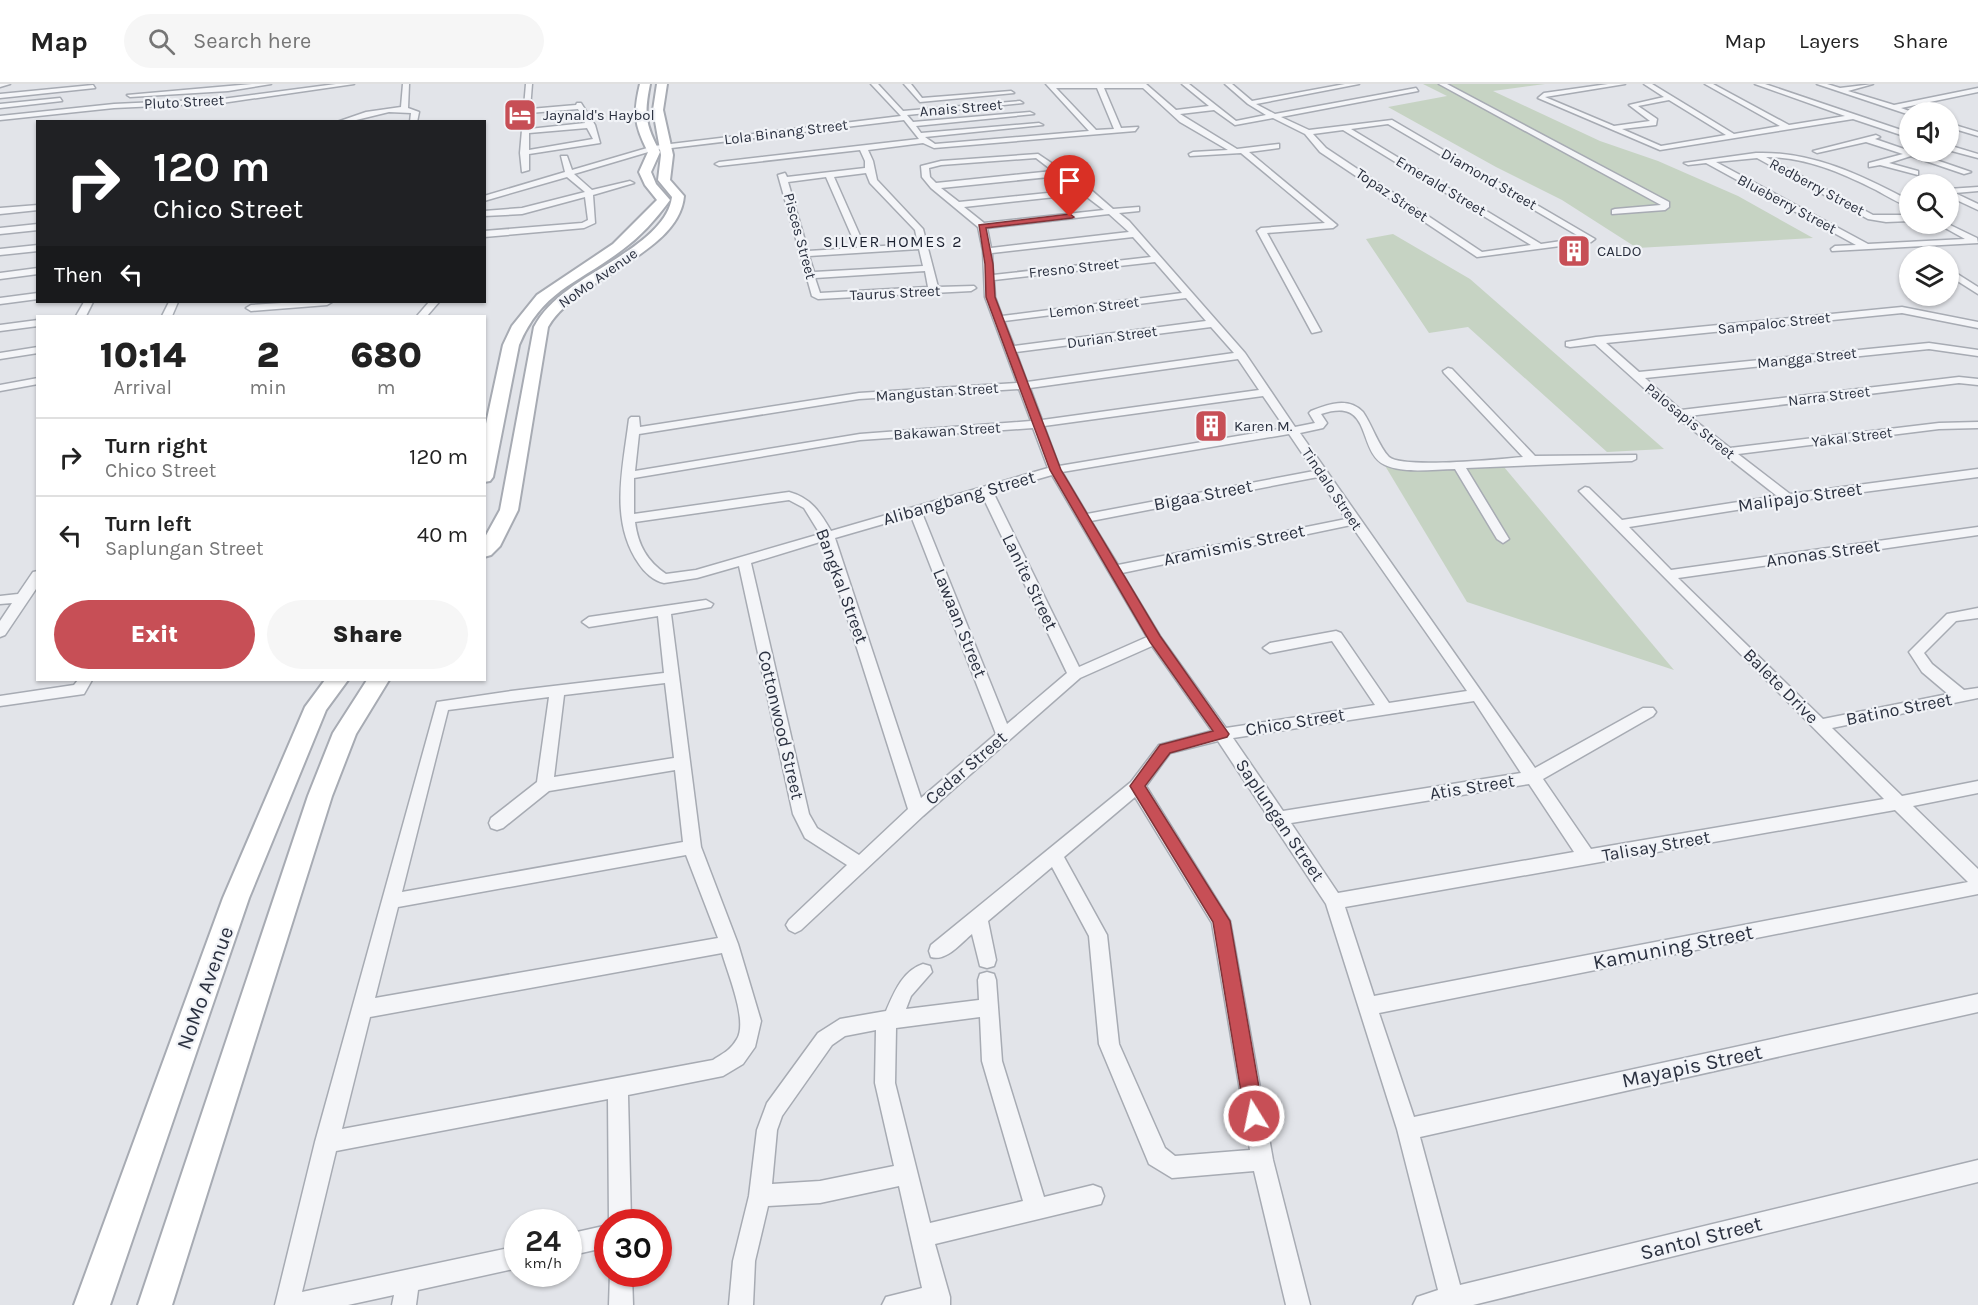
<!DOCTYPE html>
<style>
body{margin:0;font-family:Karla,sans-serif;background:#f6f6f6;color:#222;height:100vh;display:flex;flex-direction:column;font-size:22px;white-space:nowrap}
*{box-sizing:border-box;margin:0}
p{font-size:20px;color:#767676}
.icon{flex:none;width:33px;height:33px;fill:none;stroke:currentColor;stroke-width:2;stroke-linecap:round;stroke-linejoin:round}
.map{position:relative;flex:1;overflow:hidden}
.sheet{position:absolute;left:36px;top:231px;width:450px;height:366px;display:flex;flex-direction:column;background:#fff;border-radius:0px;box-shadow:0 2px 4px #0004}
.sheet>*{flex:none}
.banner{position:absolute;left:36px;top:36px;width:450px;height:183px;border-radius:0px;box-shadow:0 2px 4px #0004;background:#202124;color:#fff;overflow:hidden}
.tools{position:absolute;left:1899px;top:18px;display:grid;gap:12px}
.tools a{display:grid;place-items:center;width:60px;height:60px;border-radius:50%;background:#fff;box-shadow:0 2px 4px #0004;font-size:30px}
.speed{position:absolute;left:504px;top:1125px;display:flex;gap:12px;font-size:30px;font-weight:700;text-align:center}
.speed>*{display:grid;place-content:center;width:78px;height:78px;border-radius:50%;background:#fff;box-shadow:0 2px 4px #0004;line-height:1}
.speed small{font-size:15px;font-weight:400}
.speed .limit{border:9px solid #d22;background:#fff;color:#111}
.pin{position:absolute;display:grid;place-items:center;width:51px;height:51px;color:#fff;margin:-62px -26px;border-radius:50% 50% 50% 0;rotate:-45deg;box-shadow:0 0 6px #0007}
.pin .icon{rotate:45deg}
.me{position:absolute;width:66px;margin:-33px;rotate:350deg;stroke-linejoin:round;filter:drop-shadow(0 0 4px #0008)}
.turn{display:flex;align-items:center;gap:21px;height:126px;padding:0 18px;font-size:27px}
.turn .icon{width:78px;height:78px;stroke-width:2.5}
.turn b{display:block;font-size:42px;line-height:51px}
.then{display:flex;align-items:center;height:57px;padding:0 18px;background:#0003;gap:12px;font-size:22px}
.eta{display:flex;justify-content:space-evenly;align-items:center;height:102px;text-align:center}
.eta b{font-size:36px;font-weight:800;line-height:42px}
.primary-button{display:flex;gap:12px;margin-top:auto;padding:12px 18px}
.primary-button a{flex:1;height:69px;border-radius:36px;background:#c74f56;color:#fff;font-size:24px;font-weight:800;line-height:69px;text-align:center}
.primary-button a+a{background:#f6f6f6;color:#222}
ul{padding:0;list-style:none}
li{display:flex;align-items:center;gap:18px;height:78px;padding:0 18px;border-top:2px solid #e0e0e0}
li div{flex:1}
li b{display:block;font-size:22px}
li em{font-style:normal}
header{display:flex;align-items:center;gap:36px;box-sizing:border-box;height:84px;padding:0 30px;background:#fff;border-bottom:2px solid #e0e0e0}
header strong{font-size:28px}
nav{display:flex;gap:33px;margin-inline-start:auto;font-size:21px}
.search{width:420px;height:54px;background:#f6f6f6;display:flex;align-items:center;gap:15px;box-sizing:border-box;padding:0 21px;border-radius:33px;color:#767676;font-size:22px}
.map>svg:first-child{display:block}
.green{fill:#c6d3c3}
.building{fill:#b9bdc6}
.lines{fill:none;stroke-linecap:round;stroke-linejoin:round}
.minor-casing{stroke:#a7abb3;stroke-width:3}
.secondary-casing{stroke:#a7abb3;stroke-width:4}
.minor{fill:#f4f5f8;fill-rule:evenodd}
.secondary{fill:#fff;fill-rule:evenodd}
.route{fill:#c74f56;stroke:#813338;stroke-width:1.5}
.labels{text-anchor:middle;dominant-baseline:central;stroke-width:4.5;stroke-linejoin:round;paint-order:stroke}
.far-street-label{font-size:15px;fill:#2b3140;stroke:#f1f3f7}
.far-poi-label{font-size:15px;fill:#2b3140;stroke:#f1f3f7;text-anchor:start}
.far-neighbourhood-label{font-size:16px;letter-spacing:1.5px;fill:#1d2231;stroke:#f1f3f7}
.street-label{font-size:18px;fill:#2b3140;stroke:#f1f3f7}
.near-street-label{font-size:21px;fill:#2b3140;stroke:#f1f3f7}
</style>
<header>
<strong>Map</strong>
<div class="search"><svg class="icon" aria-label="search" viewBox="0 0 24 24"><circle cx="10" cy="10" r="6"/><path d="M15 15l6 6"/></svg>Search here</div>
<nav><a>Map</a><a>Layers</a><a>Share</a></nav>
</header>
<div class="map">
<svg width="1978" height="1221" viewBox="0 0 1978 1221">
<rect width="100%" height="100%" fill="#e2e4e9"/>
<g class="green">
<path d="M1423 0H1545L1493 7 1600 57 1658 77 1738 112 1813 154 1637 164 1562 116 1496 83 1388 23 1447 12Z"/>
<path d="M1393 150 1470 195 1664 365 1607 368 1468 243 1429 249 1366 155Z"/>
<path d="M1499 377 1674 586 1467 518 1384 380Z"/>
</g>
<path class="building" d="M1212 331 1226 350 1210 352 1196 333Z"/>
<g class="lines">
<g class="minor-casing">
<g id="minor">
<path d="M0 0H10L0 3Z"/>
<path d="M252 0H271L228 7 130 13 127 11Z"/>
<path d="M336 0H354L222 19 114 24 0 36V32L114 20 222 15Z"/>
<path d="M403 0H409L408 24 419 28 417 38H410L411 29 389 28 348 38H337L366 28 401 23Z"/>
<path d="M526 0H532L530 25 576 21 577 19H581L595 41 600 59 529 70V86L522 88 520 69ZM578 25 585 39 529 45V29ZM587 44 593 55 529 66V49Z"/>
<path d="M871 0H878L903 27 1020 17 1023 19 907 31 913 38 1030 28 1034 30 916 42 921 49 1039 39 1043 41 925 53 935 60 1089 47 1046 0H1146L1176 26 1209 22 1182 0H1189L1236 37 1266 31 1248 20 1225 0H1232L1252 17 1345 0H1359L1256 20 1275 30 1416 4 1418 7 1281 33 1309 46 1392 36 1595 155 1591 158 1477 173 1320 68 1305 50 1273 34 1235 41 1214 26 1180 30 1237 65 1279 60V64L1249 68 1337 141 1333 144 1267 149 1321 247 1312 249 1257 147 1261 144 1325 139 1241 69 1190 72 1189 70 1193 68 1228 66 1180 38 1143 4H1104L1121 44 1138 43 1135 47 934 64 923 59 868 66 873 77 877 96 923 145 938 203 974 202 976 204 971 207 818 215 812 212 778 91 785 89 787 93 865 84V77L860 66 719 82 715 80 719 78 919 55 904 36 655 66 574 90 592 106 630 97 634 99 593 111 595 139 584 144 484 153V147L582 139 588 136 585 113 522 130 484 132V127L522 124 585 108 567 93 484 117V112L565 88 561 72H567L572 86 654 62 901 32ZM1056 4H1097L1114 45 1096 46ZM1388 40 1582 154 1541 160 1351 45ZM1343 46 1531 161 1482 168 1326 64 1313 50ZM866 89 870 99 915 146 918 160 865 163 834 93ZM826 93 857 164 808 167 788 98ZM919 165 923 182 814 188 809 172ZM925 187 928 203 820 209 815 194Z"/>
<path d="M904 0H911L922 14 1011 7 1014 9 920 18Z"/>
<path d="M1439 0H1447L1669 118V123L1665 126 1612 130V126L1615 125 1661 121Z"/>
<path d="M1608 0H1625L1545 13 1614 42 1650 37 1629 21 1664 13 1644 0H1652L1734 50 1780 42 1705 0H1713L1789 41 1845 32 1755 0H1765L1910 49V54L1853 35 1660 66 1538 14 1544 9ZM1669 16 1726 51 1661 62 1622 45 1656 41 1657 35 1638 22Z"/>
<path d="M1817 0H1827L1840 4 1873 0 1848 7 1894 21 1978 4V8L1901 24 1912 28 1910 31Z"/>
<path d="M93 1 95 4 0 14V10Z"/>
<path d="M60 14 62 17 0 24V20Z"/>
<path d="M1948 39 1978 48V52L1948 43Z"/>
<path d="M1876 51 1880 53 1875 55 1971 88 1964 90 1911 72 1889 79 1918 87V91L1880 81 1869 83V79L1903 70 1866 58 1817 69 1813 67Z"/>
<path d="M1948 61 1978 70V74L1948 66Z"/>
<path d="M1756 69C1812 67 1861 91 1910 117V123C1898 119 1887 112 1876 106 1842 89 1806 73 1766 73L1873 131H1910V137L1886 138 1868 135 1757 74 1716 78 1868 160 1965 155 1938 140H1948L1977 154 1978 159 1832 167 1831 165 1835 162 1856 161 1706 79 1688 81 1684 79Z"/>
<path d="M1038 70 1090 105 1113 125 1139 123V127L1119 129 1129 137 1245 269 1295 343 1315 339 1309 329 1311 327C1329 320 1348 313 1363 328 1372 341 1379 363 1389 373 1403 385 1501 375 1523 373L1444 289 1443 287 1448 284 1452 285 1535 372 1636 371V375L1632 377 1466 384 1509 455 1503 459 1497 455 1455 385C1434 385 1405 390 1385 381 1356 367 1374 312 1321 330L1327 339 1323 344 1300 349 1535 684 1643 624H1653L1656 628 1653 632 1543 695 1591 765 1884 715 1579 407 1585 403 1589 404 1622 436 1777 412 1675 332 1595 260 1570 263 1566 262V258L1596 253 1902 223 1978 238V244L1902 229 1606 259 1639 288 1929 259 1978 266V272L1929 265 1645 294 1681 326 1959 293 1978 295V301L1959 299 1689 332 1730 364 1939 339 1978 338V344L1939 345 1738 370 1790 410 1978 385V393L1787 418 1629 443 1671 486 1978 443V451L1678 494 1823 635 1948 610 1922 588 1909 568 1947 530 1978 524V534L1956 537 1924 569 1932 580 1964 606 1978 604V614L1832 644 1902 712 1978 697V709L1913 722 1978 785V810L1379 929 1414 1033 1978 910V928L1420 1053 1460 1201 1978 1076V1098L1473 1221H1413L1417 1213 1438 1206 1397 1045 1326 820 1218 657 1170 669 1146 702 1230 837 1273 1076 1310 1221H1286L1254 1087 1172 1094 1149 1080 1099 960 1089 852 1052 783 988 837 996 876 994 882 987 884 980 882 972 850C961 859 946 878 931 873L929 867 931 861 1131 698 1159 661 1212 647 1152 562 1080 594 923 732 801 846 795 849 789 846 786 841 789 836 847 781 805 754 793 730 739 482 697 494 664 499C654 497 644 488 639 480 609 437 623 384 629 335L631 333H639L640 343 859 309 1017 299 985 213 983 167 978 143 931 104 922 93 921 82 941 77ZM1036 74 1053 87 936 99 930 93 929 84 941 81ZM1059 92 1077 106 959 118 941 104ZM1083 110 1104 126 984 139 964 123ZM1109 130 1129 148 991 164 987 144ZM1133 153 1151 173 993 191 992 169ZM1155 178 1182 209 1002 232 995 213 994 196ZM1186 214 1206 237 1014 262 1004 237ZM1211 243 1234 269 1027 298 1016 268ZM1238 275 1259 306 1042 336 1030 304ZM1019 305 1031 337 860 350 635 387 639 350 859 315ZM1263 312 1285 344 1059 382 1044 342ZM1033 344 1048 384 831 447C820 428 811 414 789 408L634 430V394L860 356ZM1289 350 1314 387 1087 430 1062 388ZM1052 391 1147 553 1079 583 993 408ZM1318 393 1346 435 1118 481 1091 437ZM982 411 1067 589 1007 640 922 429ZM789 416 804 424 820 450 696 486 666 490C647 477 638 461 635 438ZM911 432 996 650 921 714 835 454ZM1351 441 1467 607 1389 619 1341 549 1336 547 1270 559 1263 564 1270 569 1332 557 1375 621 1226 644 1160 552 1122 489ZM823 457 908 725 859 771 817 744 809 730 751 479ZM1474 617 1521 689 1283 727 1233 654ZM1529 700 1574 768 1338 809 1291 739ZM1135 713 1212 839 1250 1066 1175 1072 1165 1064 1119 960 1107 851 1064 773ZM1895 726 1968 798 1374 912 1345 823Z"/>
<path d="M1978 103V107L1955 109 1978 120V126L1948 112V105Z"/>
<path d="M38 121V126L0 130V124Z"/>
<path d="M38 140V146L0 150V144Z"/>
<path d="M38 161V167L0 171V165Z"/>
<path d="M38 184V190L0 195V189Z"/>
<path d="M1948 184 1978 203V210L1948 191Z"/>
<path d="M38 209V215L0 220V214Z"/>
<path d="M84 218H93L86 232H76Z"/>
<path d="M169 218H178L172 232H162Z"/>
<path d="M297 218H332L327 221 251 227 246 224 251 221Z"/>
<path d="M429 218H439L427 232H417Z"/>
<path d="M38 236V242L0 247V241Z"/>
<path d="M38 263V269L0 275V269Z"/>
<path d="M38 294V300L0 307V301Z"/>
<path d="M38 487V502L5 551 0 553V537L12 519 0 520V512L18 510 33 488Z"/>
<path d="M706 516 713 520 711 523 671 530 701 763 738 860 761 937 755 963 743 980 723 992 628 1011 631 1138H609L608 1015 336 1067 302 1208 518 1162V1184L418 1206 416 1221H392L394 1211 348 1221H275L315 1058 437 618 511 607 664 589 658 532 589 543 582 538 589 533ZM665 599 674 674 554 693 564 611ZM549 613 537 698 491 734 489 739 491 744 497 746 503 744 549 707 675 686 683 758 402 808 448 626ZM686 771 718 854 375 914 398 823ZM722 869C728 890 748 937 737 955 731 966 722 970 713 976L342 1045 370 933Z"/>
<path d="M78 596H92L84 610 0 622V612L74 601Z"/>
<path d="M923 880 930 882 932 888 911 912 906 925 979 916 978 896 980 890 987 888 994 890 996 896 1002 977 1044 1113 1093 1101 1101 1104 1104 1112 1101 1120 935 1160 950 1213V1221H882L886 1213 922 1204 899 1102 820 1119 768 1122 755 1177 753 1221H729L733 1177 749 1112 757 1046 767 1019 818 949 840 935 886 927C894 909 902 887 923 880ZM980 933 982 977 1023 1117 930 1139 895 999 896 944ZM876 946 875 999 894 1082 820 1097 772 1100 777 1046 782 1032 832 961 845 952Z"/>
<path d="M608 1141V1163L568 1172V1150Z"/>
<path d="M610 1190H632L633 1221H609Z"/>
</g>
</g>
<g class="secondary-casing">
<g id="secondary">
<path d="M640 0H650C644 30 645 41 660 68L651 88 656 100 670 116C657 134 640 153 622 166 579 199 542 206 519 261L493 393 490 397 484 398V349L503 261 512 242 537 211 613 160 657 116 645 101 639 88 648 68C634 41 633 29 640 0Z"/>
<path d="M657 0H667L663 26 673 71 670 96 684 112C679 170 577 193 548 243L518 426 500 462 491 471 484 473V455L500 426 534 243C542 228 554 216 568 206 598 182 667 154 672 113L658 96 661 71 653 26Z"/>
<path d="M325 596H348L326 626 249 814 110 1221H74L223 814 305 623Z"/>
<path d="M367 596H389L356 650 332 712 172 1221H138L308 712 333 649Z"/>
</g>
</g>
<use href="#minor" class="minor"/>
<use href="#secondary" class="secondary"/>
</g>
<path class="route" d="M1070 130 1074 133 1072 134 986 144 993 180 995 213 1061 386 1160 552 1229 650 1227 653 1170 669 1145 702 1230 837 1264 1032 1261 1039 1254 1042 1248 1039 1245 1032 1213 838 1130 702 1160 661 1213 647 1150 558 1050 386 986 213 985 180 979 141Z"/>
<defs>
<g id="hotel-square" transform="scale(1.725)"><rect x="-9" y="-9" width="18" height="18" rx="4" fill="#c74f56" stroke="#f1f3f7"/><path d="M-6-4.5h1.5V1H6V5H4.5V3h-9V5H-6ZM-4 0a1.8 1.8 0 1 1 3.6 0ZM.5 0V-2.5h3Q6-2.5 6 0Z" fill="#fff"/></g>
<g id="building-square" transform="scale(1.725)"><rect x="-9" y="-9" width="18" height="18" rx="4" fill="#c74f56" stroke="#f1f3f7"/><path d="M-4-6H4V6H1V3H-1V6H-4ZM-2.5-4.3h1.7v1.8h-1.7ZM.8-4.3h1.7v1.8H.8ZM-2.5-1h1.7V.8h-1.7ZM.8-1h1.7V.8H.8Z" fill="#fff"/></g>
</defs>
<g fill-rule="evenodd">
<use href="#hotel-square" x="520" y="31"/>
<use href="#building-square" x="1574" y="167"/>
<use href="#building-square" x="1211" y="342"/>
</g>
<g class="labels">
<g class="far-street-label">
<text transform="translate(184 18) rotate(-3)">Pluto Street</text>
<text transform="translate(961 24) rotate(-5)">Anais Street</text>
<text transform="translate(786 48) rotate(-7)">Lola Binang Street</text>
<text transform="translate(1489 95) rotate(30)">Diamond Street</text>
<text transform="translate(1441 102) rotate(31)">Emerald Street</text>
<text transform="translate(1817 103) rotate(28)">Redberry Street</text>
<text transform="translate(1392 111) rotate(34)">Topaz Street</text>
<text transform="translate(1787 120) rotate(28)">Blueberry Street</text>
<text transform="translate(800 152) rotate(75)">Pisces Street</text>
<text transform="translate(1074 184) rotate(-6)">Fresno Street</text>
<text transform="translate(598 194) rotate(-35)">NoMo Avenue</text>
<text transform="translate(895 209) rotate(-3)">Taurus Street</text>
<text transform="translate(1094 223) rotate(-7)">Lemon Street</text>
<text transform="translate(1774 239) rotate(-6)">Sampaloc Street</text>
<text transform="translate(1112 253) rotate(-8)">Durian Street</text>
<text transform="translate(1807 274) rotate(-6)">Mangga Street</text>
<text transform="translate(937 308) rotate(-4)">Mangustan Street</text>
<text transform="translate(1829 312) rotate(-7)">Narra Street</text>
<text transform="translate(1690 337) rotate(39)">Palosapis Street</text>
<text transform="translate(947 347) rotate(-4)">Bakawan Street</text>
<text transform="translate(1852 353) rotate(-7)">Yakal Street</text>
<text transform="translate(1332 405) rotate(56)">Tindalo Street</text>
</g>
<g class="far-poi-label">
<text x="543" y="31">Jaynald's Haybol</text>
<text x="1597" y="167">CALDO</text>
<text x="1234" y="342">Karen M.</text>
</g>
<g class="far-neighbourhood-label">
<text x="893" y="157">SILVER HOMES 2</text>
</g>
<g class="street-label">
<text transform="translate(1203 411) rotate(-11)">Bigaa Street</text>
<text transform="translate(1800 413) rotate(-8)">Malipajo Street</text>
<text transform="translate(959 414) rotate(-16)">Alibangbang Street</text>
<text transform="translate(1234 461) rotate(-12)">Aramismis Street</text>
<text transform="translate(1823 469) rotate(-8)">Anonas Street</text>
<text transform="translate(1030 498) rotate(64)">Lanite Street</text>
<text transform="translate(842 502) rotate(70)">Bangkal Street</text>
<text transform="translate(960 539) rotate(68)">Lawaan Street</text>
<text transform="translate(1781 602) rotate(45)">Balete Drive</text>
<text transform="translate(1899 625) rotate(-11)">Batino Street</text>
<text transform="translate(1295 638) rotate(-9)">Chico Street</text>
<text transform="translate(781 641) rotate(77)">Cottonwood Street</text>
<text transform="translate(966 684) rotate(-41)">Cedar Street</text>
<text transform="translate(1472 703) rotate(-9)">Atis Street</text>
<text transform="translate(1280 736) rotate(56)">Saplungan Street</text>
<text transform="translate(1656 762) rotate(-10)">Talisay Street</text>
</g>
<g class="near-street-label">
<text transform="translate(1673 863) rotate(-11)">Kamuning Street</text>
<text transform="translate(205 904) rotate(-70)">NoMo Avenue</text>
<text transform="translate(1692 982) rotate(-12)">Mayapis Street</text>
<text transform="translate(1701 1154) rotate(-14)">Santol Street</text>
</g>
</g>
</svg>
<div class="tools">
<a><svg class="icon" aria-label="sound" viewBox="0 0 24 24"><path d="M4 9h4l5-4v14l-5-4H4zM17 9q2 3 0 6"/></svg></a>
<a><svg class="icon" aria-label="search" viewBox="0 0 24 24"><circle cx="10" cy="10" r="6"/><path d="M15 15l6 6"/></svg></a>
<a><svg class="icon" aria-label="layers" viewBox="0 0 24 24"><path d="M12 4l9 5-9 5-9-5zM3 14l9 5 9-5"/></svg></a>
</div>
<div class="speed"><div>24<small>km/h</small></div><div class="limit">30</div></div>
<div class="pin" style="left:1070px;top:133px;background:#d93025"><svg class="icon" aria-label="arrive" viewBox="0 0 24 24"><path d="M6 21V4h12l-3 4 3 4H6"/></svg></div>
<svg class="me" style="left:1254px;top:1032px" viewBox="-20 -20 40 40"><circle r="17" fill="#c74f56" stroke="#fff" stroke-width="3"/><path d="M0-11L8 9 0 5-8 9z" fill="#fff"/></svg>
<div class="banner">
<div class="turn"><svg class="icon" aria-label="right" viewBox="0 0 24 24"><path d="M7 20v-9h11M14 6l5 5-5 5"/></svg><div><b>120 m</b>Chico Street</div></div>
<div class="then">Then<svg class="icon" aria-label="left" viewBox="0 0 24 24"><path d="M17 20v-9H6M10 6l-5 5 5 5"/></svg></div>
</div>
<section class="sheet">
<div class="eta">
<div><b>10:14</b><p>Arrival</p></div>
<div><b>2</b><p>min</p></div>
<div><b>680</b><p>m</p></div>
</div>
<ul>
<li><svg class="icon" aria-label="right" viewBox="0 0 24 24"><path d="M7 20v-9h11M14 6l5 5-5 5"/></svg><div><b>Turn right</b><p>Chico Street</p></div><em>120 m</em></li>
<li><svg class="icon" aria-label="left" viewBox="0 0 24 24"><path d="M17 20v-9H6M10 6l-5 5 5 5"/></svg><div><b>Turn left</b><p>Saplungan Street</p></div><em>40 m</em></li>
</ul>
<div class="primary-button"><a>Exit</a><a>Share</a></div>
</section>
</div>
